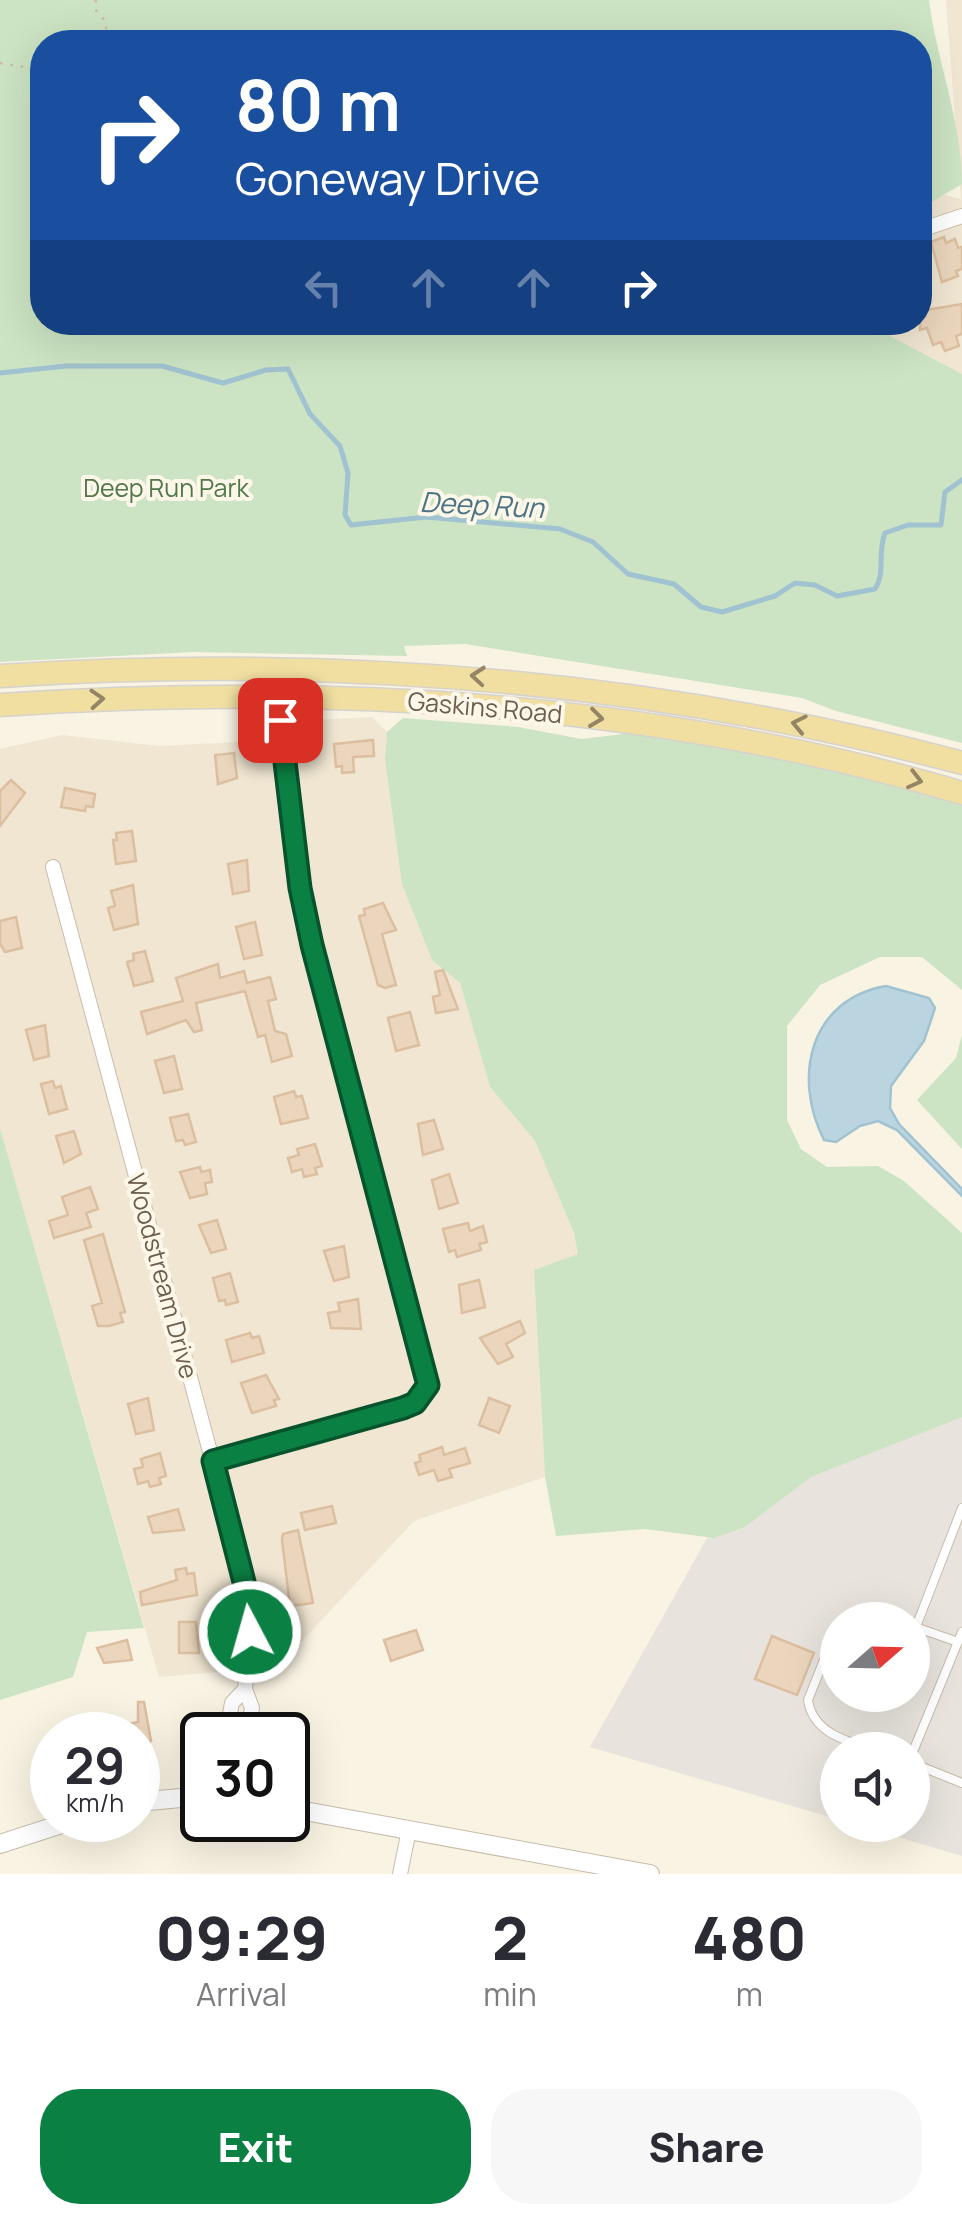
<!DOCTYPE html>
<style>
body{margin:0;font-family:Manrope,sans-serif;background:#f7f7f7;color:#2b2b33;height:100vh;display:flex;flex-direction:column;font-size:38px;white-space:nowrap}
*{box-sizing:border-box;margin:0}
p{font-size:32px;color:#7c7c81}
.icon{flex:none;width:55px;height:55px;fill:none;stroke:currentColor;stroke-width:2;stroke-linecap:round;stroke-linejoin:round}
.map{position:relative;height:1874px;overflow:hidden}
.drawer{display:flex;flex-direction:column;background:#fff;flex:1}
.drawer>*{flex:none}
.banner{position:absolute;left:30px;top:30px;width:902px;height:305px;border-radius:40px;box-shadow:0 10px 40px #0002;background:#1a4fa0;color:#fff;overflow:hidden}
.needle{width:65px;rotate:70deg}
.buttons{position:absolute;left:820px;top:1602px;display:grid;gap:20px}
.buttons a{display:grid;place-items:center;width:110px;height:110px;border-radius:50%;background:#fff;box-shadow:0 10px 40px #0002;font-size:50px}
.speed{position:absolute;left:30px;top:1712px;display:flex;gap:20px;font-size:50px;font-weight:700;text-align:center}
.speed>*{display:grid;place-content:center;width:130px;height:130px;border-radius:50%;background:#fff;box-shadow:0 10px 40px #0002;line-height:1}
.speed small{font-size:25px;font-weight:400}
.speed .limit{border:5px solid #111;border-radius:15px;background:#fff;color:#111}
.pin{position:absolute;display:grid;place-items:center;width:85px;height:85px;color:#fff;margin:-42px;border-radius:20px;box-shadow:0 5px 15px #0006}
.me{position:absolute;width:110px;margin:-55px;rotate:354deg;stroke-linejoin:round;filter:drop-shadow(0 0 8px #0008)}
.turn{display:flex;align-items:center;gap:35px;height:210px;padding:0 40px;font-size:45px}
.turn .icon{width:130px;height:130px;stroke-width:2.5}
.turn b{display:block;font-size:70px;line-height:85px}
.lanes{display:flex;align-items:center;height:95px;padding:0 40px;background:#0003;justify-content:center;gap:50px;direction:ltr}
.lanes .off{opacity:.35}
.eta{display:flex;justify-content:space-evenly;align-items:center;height:170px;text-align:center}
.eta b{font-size:60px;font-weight:800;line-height:70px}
.primary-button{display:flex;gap:20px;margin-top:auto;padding:20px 40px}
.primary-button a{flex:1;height:115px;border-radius:40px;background:#0b8043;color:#fff;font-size:40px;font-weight:800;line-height:115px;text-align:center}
.primary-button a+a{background:#f7f7f7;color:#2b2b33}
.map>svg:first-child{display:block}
.residential{fill:#f0e6d2}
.industrial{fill:#e8e4dd;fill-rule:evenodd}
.green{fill:#cce4c3}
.water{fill:#bad5e0;stroke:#a1c2d0;stroke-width:2.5}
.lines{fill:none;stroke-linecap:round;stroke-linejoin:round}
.stream{stroke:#a1c2d0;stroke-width:5}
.building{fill:#ebd6bd;stroke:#dcbfa0;stroke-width:2.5}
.service-casing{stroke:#c8bcab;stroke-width:10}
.minor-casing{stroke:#c8bcab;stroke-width:16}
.tertiary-casing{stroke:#c8bcab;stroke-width:20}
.primary-casing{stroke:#d6d2cd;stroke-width:25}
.path{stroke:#cfbaa1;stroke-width:2.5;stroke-dasharray:2.5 8;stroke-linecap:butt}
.service{stroke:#fff;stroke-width:8}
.minor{stroke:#fff;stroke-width:14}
.tertiary{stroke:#fff;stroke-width:18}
.primary{stroke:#f1dfa2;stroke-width:22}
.oneway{stroke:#958466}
.route-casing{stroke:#07532c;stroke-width:25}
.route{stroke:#0b8043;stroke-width:18}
.labels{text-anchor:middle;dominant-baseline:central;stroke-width:8;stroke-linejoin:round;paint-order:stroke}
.park-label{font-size:25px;fill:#507849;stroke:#fcf7e8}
.street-label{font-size:25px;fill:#6d5d4c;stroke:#fcf7e8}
.water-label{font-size:28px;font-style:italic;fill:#4c7385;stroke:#fcf7e8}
</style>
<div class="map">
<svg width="962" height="1874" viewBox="0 0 962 1874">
<rect width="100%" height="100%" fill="#f9f3e3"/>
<g class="residential">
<path d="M946 0H962V382L766 323 920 322V188L961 199Z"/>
<path d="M372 717 387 732 385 759 432 960 460 983 490 1087 535 1141 574 1233 579 1254 534 1271 545 1477 414 1521 278 1667 159 1677 0 1128V749L62 735 159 746 258 741 262 723Z"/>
</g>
<path class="industrial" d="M962 1373V1856L857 1825H912V1750H838L837 1819 590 1747 726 1504ZM838 1620H912V1695H838Z"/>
<g class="green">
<path d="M0 0H929C937 62 962 122 962 184L920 209V42H42V322L829 323 886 334 962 374V743L836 711 802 698 465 644 404 646 407 656 194 652 0 662Z"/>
<path d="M403 718 518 727 582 739 631 733 755 753 884 781 962 804V990L922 957H880L820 985 787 1026V1120L801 1149 827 1167 878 1166 904 1181 962 1233V1417L811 1477 745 1527 714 1538 645 1529 556 1536 545 1477 534 1270 578 1254 574 1233 535 1141 490 1087 460 983 432 960 402 884 385 759 387 732Z"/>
<path d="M962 1035V1149L917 1100 956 1058Z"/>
<path d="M0 1128 144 1628 87 1632 73 1677 0 1700Z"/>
</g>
<path class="water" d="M886 986 929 998 935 1008 924 1041 891 1086 890 1108 899 1124 962 1189V1196L897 1130 878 1121 860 1126 836 1142 824 1140C792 1077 810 999 886 986Z"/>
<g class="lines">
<path class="stream" d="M0 373 66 366H162L223 383 266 370 288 369 310 414 340 446 348 473 345 515 351 525 426 517 560 529 593 542 628 574 674 584 701 607 722 612 775 596 795 583 815 585 837 596 875 589C886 572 877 553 885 533L908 525H941L945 492 962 480"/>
</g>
<g class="building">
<path d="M944 237 946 243 955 239 958 248 962 247V269L956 271 958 276 942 282 931 242Z"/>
<path d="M962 304V334L956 336 959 346 945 351 941 342 933 345 927 328 920 330V311Z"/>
<path d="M373 740 374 756 353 757 354 772 342 773V766L336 767 334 744Z"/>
<path d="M234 753 237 778 218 784 215 755Z"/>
<path d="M11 780 25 793 0 826V791Z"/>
<path d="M65 788 95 794 93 807 86 806 85 811 61 807Z"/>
<path d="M132 831 136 861 116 864 113 840H117L116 833Z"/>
<path d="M247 860 249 891 233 894 228 864Z"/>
<path d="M133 885 138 924 114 930 108 908 115 906 111 891Z"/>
<path d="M383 903 396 930 382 934 396 985 385 988 378 985 359 916 365 915 364 909Z"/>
<path d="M16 917 22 948 5 952 0 944V921Z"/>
<path d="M255 922 262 955 244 959 236 927Z"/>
<path d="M145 951 153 981 134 986 127 962 134 960 133 954Z"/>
<path d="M218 964 220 978 244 971 247 983 270 977 276 999 268 1001 275 1031 286 1034 292 1056 272 1062 265 1035 258 1037 245 991 196 1003 202 1030 194 1032 186 1020 147 1034 141 1012 183 1001 176 978Z"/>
<path d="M443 970 458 1009 436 1013 433 997 440 995 435 972Z"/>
<path d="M410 1012 419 1045 396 1051 388 1018Z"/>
<path d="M45 1025 49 1056 34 1060 26 1030Z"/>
<path d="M174 1056 182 1089 164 1093 155 1061Z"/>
<path d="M53 1081 55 1088 61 1086 67 1109 49 1114 41 1084Z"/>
<path d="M294 1091 296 1097 302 1096 308 1118 281 1124 274 1097Z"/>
<path d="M188 1114 196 1142 185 1145 183 1140 176 1141 170 1118Z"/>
<path d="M434 1120 443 1149 423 1155 418 1124Z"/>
<path d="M74 1131 81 1154 64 1163 56 1136Z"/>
<path d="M315 1144 322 1166 315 1168 317 1174 304 1177 302 1169 292 1172 288 1158 299 1155 297 1149Z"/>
<path d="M200 1167 201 1172 210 1170 212 1182 205 1183 207 1194 190 1198 180 1172Z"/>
<path d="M449 1174 458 1203 439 1209 432 1180Z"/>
<path d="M90 1187 98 1209 86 1213 91 1227 54 1238 49 1221 68 1215 62 1197Z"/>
<path d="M217 1220 226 1249 211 1253 199 1225Z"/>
<path d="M468 1223 470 1231 483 1226 487 1242 479 1244 481 1250 457 1257 455 1250 449 1252 443 1229Z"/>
<path d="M103 1234 125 1312 120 1313 123 1322 109 1326H98L92 1306 102 1303 84 1240Z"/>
<path d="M344 1246 349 1277 334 1281 324 1251Z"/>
<path d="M230 1273 238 1302 226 1305 225 1300 219 1301 213 1278Z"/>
<path d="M479 1280 485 1307 462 1313 459 1285Z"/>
<path d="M358 1299 361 1329 331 1328 328 1313 340 1311 338 1303Z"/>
<path d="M520 1321 525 1333 506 1344 513 1357 498 1364 480 1338Z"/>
<path d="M250 1333 252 1338 259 1336 264 1353 232 1362 226 1340Z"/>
<path d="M266 1375 279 1399 274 1400 276 1406 252 1413 241 1383Z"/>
<path d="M148 1398 154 1430 136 1434 128 1404Z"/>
<path d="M489 1398 510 1406 499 1433 479 1425Z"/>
<path d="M442 1447 444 1455 465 1448 470 1463 449 1469 452 1477 438 1481 434 1470 419 1475 415 1463 421 1461 419 1455Z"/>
<path d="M160 1453 166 1476 159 1478 161 1484 150 1487 148 1481 138 1484 134 1469 143 1467 141 1459Z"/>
<path d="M332 1506 336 1523 305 1530 301 1513Z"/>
<path d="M178 1509 184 1530 153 1533 148 1517Z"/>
<path d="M298 1530 313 1603 290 1606 282 1540 283 1534Z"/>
<path d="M186 1568 187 1574 194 1573 197 1595 142 1605 140 1592 177 1580 175 1570Z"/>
<path d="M179 1622H196L199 1653H179Z"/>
<path d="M416 1630 423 1650 391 1661 384 1640Z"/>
<path d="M772 1636 814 1653 797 1695 755 1679Z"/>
<path d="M127 1640 132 1660 104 1663 97 1648Z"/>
<path d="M138 1702H144L151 1741 138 1743V1735H104L103 1729 138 1722Z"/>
</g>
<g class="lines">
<g class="service-casing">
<g id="service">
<path d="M844 1620 866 1612 892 1620"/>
<path d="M838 1625 808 1700C813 1733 846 1741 874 1750"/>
<path d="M915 1627 958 1642"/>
<path d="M916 1627 962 1508"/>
<path d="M912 1754 962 1632"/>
<path d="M912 1763 962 1783"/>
</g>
</g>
<g class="minor-casing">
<g id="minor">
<path d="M920 230 962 216"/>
<path d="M53 867 245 1582 250 1632 245 1689 252 1708 247 1735"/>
<path d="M213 1461 403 1408 415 1403 428 1385 312 945 300 888 280 720"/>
<path d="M226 1735 232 1703 245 1689"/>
<path d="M400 1874 409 1830"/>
</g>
</g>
<g class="tertiary-casing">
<g id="tertiary">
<path d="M138 1802 202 1796"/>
<path d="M288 1808 650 1874"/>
<path d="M0 1844 74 1820"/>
</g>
</g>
<g class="primary-casing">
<g id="primary">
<path d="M0 676C326 655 646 678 962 763"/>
<path d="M0 705C323 684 649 700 962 793"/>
</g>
</g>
<g class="path">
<path d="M96 0 94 8 106 22V42"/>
<path d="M0 63 42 70"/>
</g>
<use href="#service" class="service"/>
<use href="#minor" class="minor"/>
<use href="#tertiary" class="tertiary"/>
<use href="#primary" class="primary"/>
</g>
<defs><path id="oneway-chevron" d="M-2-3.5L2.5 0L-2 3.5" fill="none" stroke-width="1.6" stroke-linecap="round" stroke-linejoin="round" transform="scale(2.5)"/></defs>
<g class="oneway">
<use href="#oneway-chevron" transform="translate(478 676) rotate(-175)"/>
<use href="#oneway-chevron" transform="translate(97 699) rotate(-4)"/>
<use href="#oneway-chevron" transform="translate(596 718) rotate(7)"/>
<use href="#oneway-chevron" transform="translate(799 724) rotate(-168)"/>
<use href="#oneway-chevron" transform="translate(915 780) rotate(14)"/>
</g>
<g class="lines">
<g class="route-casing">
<path id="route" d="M250 1632 244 1582 213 1461 403 1408 415 1403 428 1385 312 945 300 888 280 720"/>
</g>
<use href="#route" class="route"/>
</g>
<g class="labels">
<g class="park-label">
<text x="166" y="487">Deep Run Park</text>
</g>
<g class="street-label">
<text transform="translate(485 707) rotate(5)">Gaskins Road</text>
<text transform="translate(163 1276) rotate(75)">Woodstream Drive</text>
</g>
<g class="water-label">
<text transform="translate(482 504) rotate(3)">Deep Run</text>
</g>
</g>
</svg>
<div class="buttons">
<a><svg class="needle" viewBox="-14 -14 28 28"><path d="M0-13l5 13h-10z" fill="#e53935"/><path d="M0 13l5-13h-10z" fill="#7c7c81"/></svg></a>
<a><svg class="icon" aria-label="sound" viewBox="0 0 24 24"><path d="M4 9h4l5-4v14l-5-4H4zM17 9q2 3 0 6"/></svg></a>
</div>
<div class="speed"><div>29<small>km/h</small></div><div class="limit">30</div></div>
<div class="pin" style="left:280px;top:720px;background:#d93025"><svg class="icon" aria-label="arrive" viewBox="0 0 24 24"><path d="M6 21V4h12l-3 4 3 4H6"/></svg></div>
<svg class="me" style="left:250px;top:1632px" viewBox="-20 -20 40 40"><circle r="17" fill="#0b8043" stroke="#fff" stroke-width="3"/><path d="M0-11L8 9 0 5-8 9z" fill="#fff"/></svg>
<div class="banner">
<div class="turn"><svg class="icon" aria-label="right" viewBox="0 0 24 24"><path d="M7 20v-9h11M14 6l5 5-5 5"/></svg><div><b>80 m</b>Goneway Drive</div></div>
<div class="lanes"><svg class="icon off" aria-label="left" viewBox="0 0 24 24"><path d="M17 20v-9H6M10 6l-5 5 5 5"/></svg><svg class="icon off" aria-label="ahead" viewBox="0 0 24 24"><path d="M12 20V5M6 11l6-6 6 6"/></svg><svg class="icon off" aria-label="ahead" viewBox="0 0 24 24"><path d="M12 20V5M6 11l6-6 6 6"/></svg><svg class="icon" aria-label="right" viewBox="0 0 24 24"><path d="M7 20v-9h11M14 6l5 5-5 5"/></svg></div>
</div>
</div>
<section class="drawer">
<div class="eta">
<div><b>09:29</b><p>Arrival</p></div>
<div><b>2</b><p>min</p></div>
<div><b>480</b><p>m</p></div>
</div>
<div class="primary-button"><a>Exit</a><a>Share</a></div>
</section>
